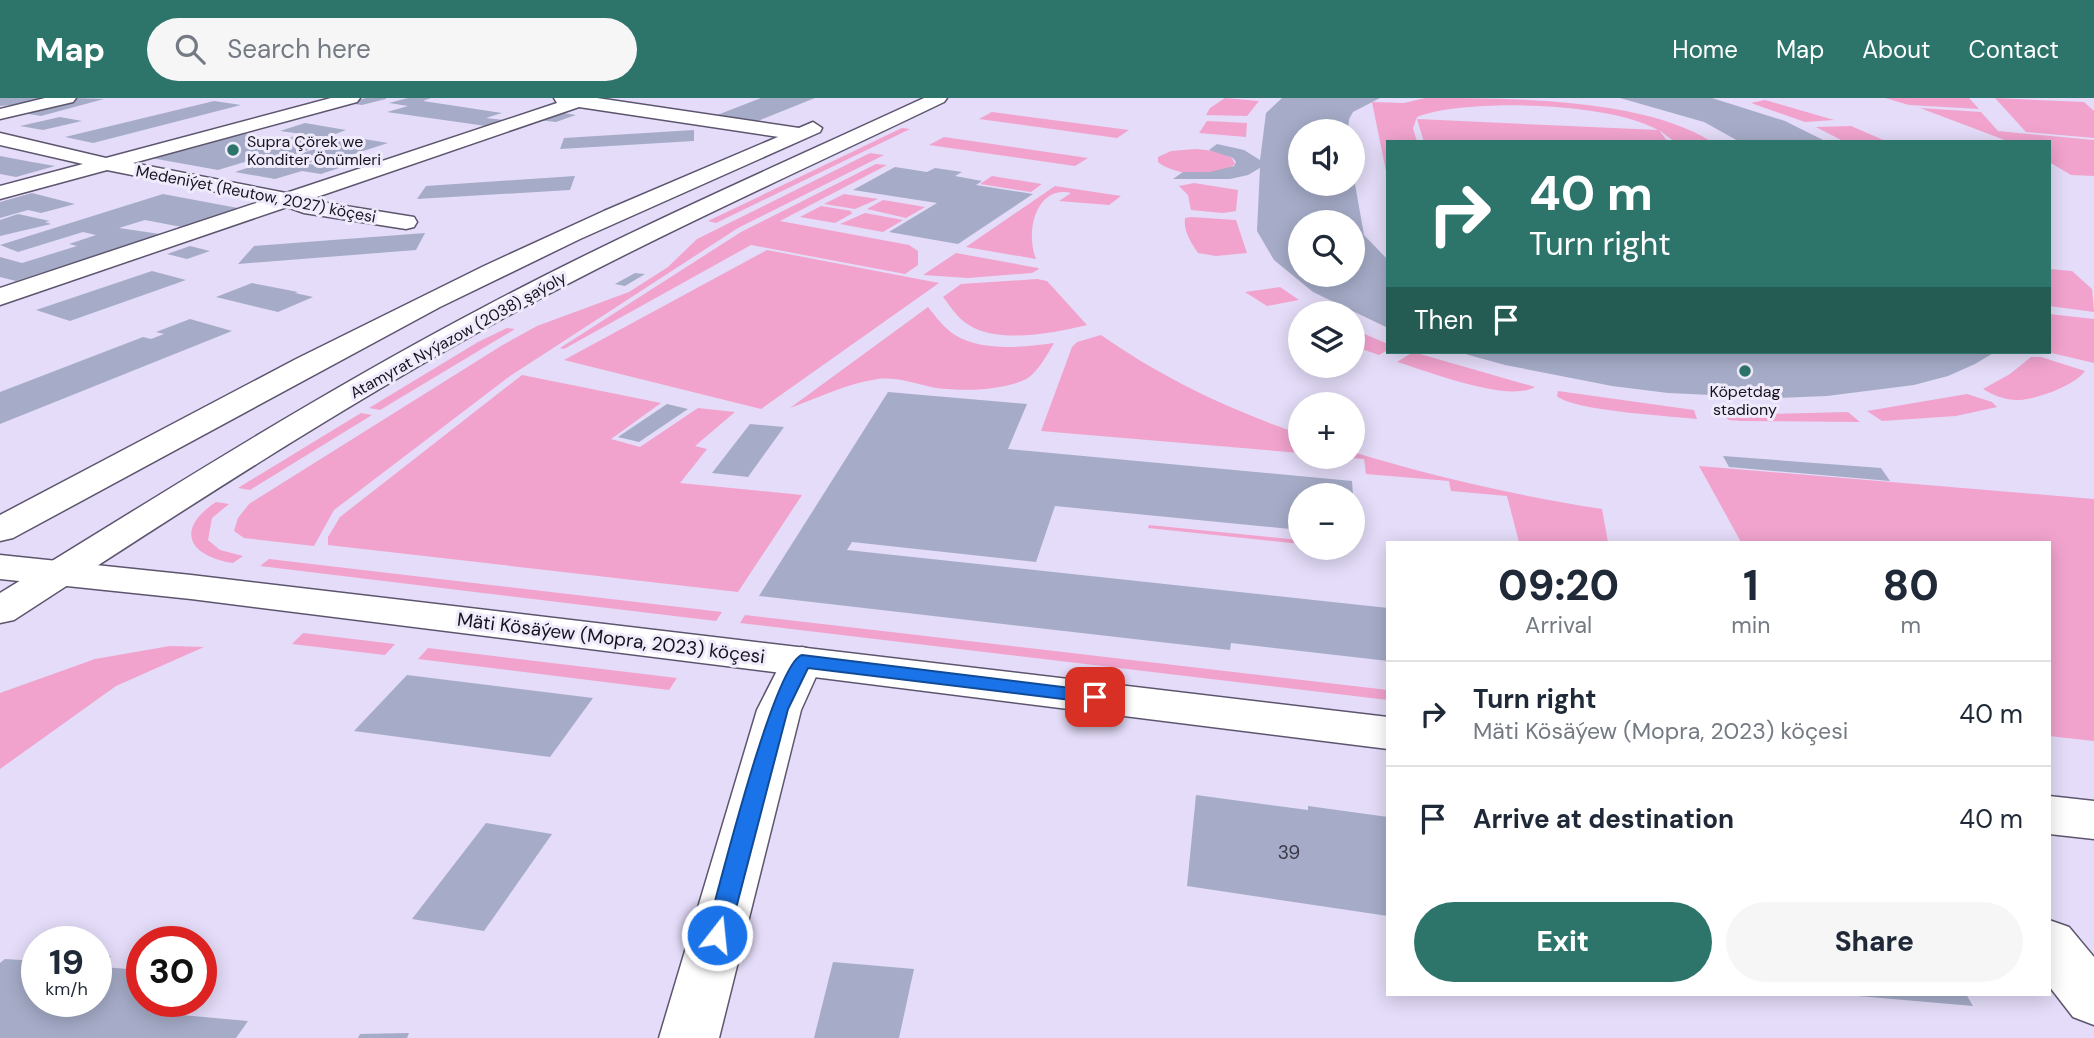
<!DOCTYPE html>
<meta charset="utf-8">
<style>
body{margin:0;font-family:"DM Sans",sans-serif;background:#f6f6f7;color:#1f2937;height:100vh;display:flex;flex-direction:column;font-size:26px;white-space:nowrap}
*{box-sizing:border-box;margin:0}
p{font-size:23px;color:#747a83}
.icon{flex:none;width:38px;height:38px;fill:none;stroke:currentColor;stroke-width:2;stroke-linecap:round;stroke-linejoin:round}
.map{position:relative;flex:1;overflow:hidden}
.sheet{position:absolute;left:1386px;top:443px;width:665px;height:455px;display:flex;flex-direction:column;background:#fff;border-radius:0px;box-shadow:0 4px 18px #0003}
.sheet>*{flex:none}
.top-card{position:absolute;left:1386px;top:42px;width:665px;height:214px;border-radius:0px;box-shadow:0 4px 18px #0003;background:#2d746a;color:#fff;overflow:hidden}
.controls{position:absolute;left:1288px;top:21px;display:grid;gap:14px}
.controls a{display:grid;place-items:center;width:77px;height:77px;border-radius:50%;background:#fff;box-shadow:0 4px 18px #0003;font-size:35px}
.speed{position:absolute;left:21px;top:828px;display:flex;gap:14px;font-size:35px;font-weight:700;text-align:center}
.speed>*{display:grid;place-content:center;width:91px;height:91px;border-radius:50%;background:#fff;box-shadow:0 4px 18px #0003;line-height:1}
.speed small{font-size:18px;font-weight:400}
.speed .limit{border:10px solid #d22;background:#fff;color:#111}
.pin{position:absolute;display:grid;place-items:center;width:60px;height:60px;color:#fff;margin:-30px;border-radius:14px;box-shadow:0 4px 10px #0006}
.me{position:absolute;width:77px;margin:-38px;rotate:16deg;stroke-linejoin:round;filter:drop-shadow(0 0 5px #0008)}
.turn{display:flex;align-items:center;gap:24px;height:147px;padding:0 28px;font-size:32px}
.turn .icon{width:91px;height:91px;stroke-width:2.5}
.turn b{display:block;font-size:49px;line-height:60px}
.then{display:flex;align-items:center;height:66px;padding:0 28px;background:#0003;gap:14px;font-size:26px}
.eta{display:flex;justify-content:space-evenly;align-items:center;height:119px;text-align:center}
.eta b{font-size:42px;font-weight:800;line-height:49px}
.button{display:flex;gap:14px;margin-top:auto;padding:14px 28px}
.button a{flex:1;height:80px;border-radius:42px;background:#2d746a;color:#fff;font-size:28px;font-weight:800;line-height:80px;text-align:center}
.button a+a{background:#f6f6f7;color:#1f2937}
ul{padding:0;list-style:none}
li{display:flex;align-items:center;gap:21px;height:105px;padding:0 28px;border-top:2px solid #e0e1e3}
li div{flex:1}
li b{display:block;font-size:26px}
li em{font-style:normal}
header{display:flex;align-items:center;gap:42px;box-sizing:border-box;height:98px;padding:0 35px;background:#2d746a;color:#fff}
header strong{font-size:33px}
nav{display:flex;gap:38px;margin-inline-start:auto;font-size:24px}
.search{width:490px;height:63px;background:#f6f6f7;display:flex;align-items:center;gap:18px;box-sizing:border-box;padding:0 24px;border-radius:38px;color:#747a83;font-size:26px}
.map>svg:first-child{display:block}
.green{fill:#f1a3ce}
.building{fill:#a6acc8;fill-rule:evenodd}
.lines{fill:none;stroke-linecap:round;stroke-linejoin:round}
.street-casing{stroke:#5d556e;stroke-width:3}
.secondary-casing{stroke:#5d556e;stroke-width:3}
.primary-casing{stroke:#5d556e;stroke-width:3}
.street{fill:#fff;fill-rule:evenodd}
.secondary{fill:#fff;fill-rule:evenodd}
.primary{fill:#fff;fill-rule:evenodd}
.route{fill:#1a73e8;stroke:#114b97;stroke-width:2}
.poi-dot{fill:#2d746a;stroke:#f0ebfc;stroke-width:2.5}
.labels{text-anchor:middle;dominant-baseline:central;stroke-width:6;stroke-linejoin:round;paint-order:stroke}
.far-poi-label{font-size:16px;fill:#16131d;stroke:#f0ebfc;text-anchor:start}
.far-street-label{font-size:16px;fill:#16131d;stroke:#f0ebfc}
.street-label{font-size:19px;fill:#16131d;stroke:#f0ebfc}
.near-number-label{font-size:19px;fill:#3a3948}
</style>
<header>
<strong>Map</strong>
<div class="search"><svg class="icon" aria-label="search" viewBox="0 0 24 24"><circle cx="10" cy="10" r="6"/><path d="M15 15l6 6"/></svg>Search here</div>
<nav><a>Home</a><a>Map</a><a>About</a><a>Contact</a></nav>
</header>
<div class="map">
<svg width="2094" height="940" viewBox="0 0 2094 940">
<rect width="100%" height="100%" fill="#e4dcf8"/>
<g class="green">
<path d="M1225 0 1259 3 1247 18 1206 17 1210 10Z"/>
<path d="M1425 0C1508 0 1644 0 1712 44H1675L1659 32 1668 44H1424L1417 21 1658 32C1610 4 1465 0 1417 19L1413 30 1417 44H1388V83L1372 4 1404 5Z"/>
<path d="M1885 0H1969L1979 11 1909 7Z"/>
<path d="M1995 0 2084 4 2094 13V40L2026 34Z"/>
<path d="M1765 2 1834 22 1805 24 1751 5Z"/>
<path d="M1920 10 1981 14 1998 33 2094 42V78L2071 77 2049 64V44H2010Z"/>
<path d="M992 14 1129 32 1117 40 979 21Z"/>
<path d="M1207 23 1247 25 1246 39 1199 35Z"/>
<path d="M1851 28 1888 44H1845L1816 29Z"/>
<path d="M902 30 910 31 716 125 708 123Z"/>
<path d="M944 39 1088 60 1075 68 929 47Z"/>
<path d="M1196 51 1215 53 1232 60 1235 66C1218 81 1174 78 1158 64V59L1171 53Z"/>
<path d="M870 55 884 57 738 130 510 278 334 412 314 448 244 440 234 433 238 420 249 406 501 248 537 228 629 194 668 169 697 141Z"/>
<path d="M876 66 887 67 780 123 909 147 918 153V167L905 176 751 147 564 251 560 250 741 134Z"/>
<path d="M992 78 1042 86 1031 94 980 86Z"/>
<path d="M1194 85 1238 92 1236 113 1223 115 1191 112 1188 97 1179 88Z"/>
<path d="M1055 88 1121 98 1109 107 1059 103 1071 95C1036 87 1025 134 1036 161L966 149Z"/>
<path d="M844 96 878 101 855 111 824 106Z"/>
<path d="M883 102 925 109 906 120 867 111Z"/>
<path d="M821 108 852 113 850 114 853 115 835 125 800 119Z"/>
<path d="M865 115 903 122 883 134 840 126Z"/>
<path d="M1191 119 1236 122 1247 155 1216 158 1198 155C1191 145 1183 132 1185 120Z"/>
<path d="M767 152 939 185 761 311 564 262Z"/>
<path d="M956 155 1038 170 1039 171 1032 175 968 180 923 177Z"/>
<path d="M2049 171 2072 173 2092 191 2094 214 2049 208Z"/>
<path d="M1037 181 1047 183 1087 227C1055 235 998 246 969 227 958 221 951 209 943 199L961 186Z"/>
<path d="M1280 189 1299 202 1267 208 1245 194Z"/>
<path d="M928 209C936 219 945 231 955 237 983 254 1023 249 1054 245 1047 257 1039 272 1028 280 1005 293 957 294 931 289 914 285 896 279 878 281 848 285 818 300 790 310Z"/>
<path d="M2049 216 2094 221V265L2047 254H2049Z"/>
<path d="M507 230 515 231 380 312 369 310 478 244Z"/>
<path d="M1353 231 1388 246V252L1379 257 1353 248Z"/>
<path d="M1101 237C1162 280 1230 312 1300 336V355L1041 333 1072 249 1077 244Z"/>
<path d="M1413 254 1535 289C1507 305 1428 273 1397 264Z"/>
<path d="M2031 259H2041L2085 273C2074 288 2039 300 2020 302 2008 303 1992 297 1983 291L2010 276Z"/>
<path d="M522 277 661 305 611 341 640 349 698 310 735 314 695 348 707 351 680 385 802 397 738 494 328 447V439L340 419Z"/>
<path d="M1558 293 1694 312 1697 321C1670 318 1574 313 1557 298Z"/>
<path d="M1967 296 1992 304 1997 309 1956 318 1882 323 1867 313Z"/>
<path d="M1716 314 1762 316 1848 314 1860 324 1741 323 1729 322Z"/>
<path d="M361 315 372 317 250 392 238 390Z"/>
<path d="M1353 354C1435 379 1518 398 1602 411L1608 444H1519L1507 398 1451 393 1449 383 1366 376 1364 361 1340 359H1353Z"/>
<path d="M1699 368 2094 401V643L2049 638V444H1741Z"/>
<path d="M216 404 229 406 212 420 208 442 220 452 243 458 233 465C188 458 175 431 216 404Z"/>
<path d="M1149 427 1300 442V446L1148 430Z"/>
<path d="M269 461 722 514 716 523 260 468Z"/>
<path d="M745 517 1388 592V602L740 525Z"/>
<path d="M303 535 395 546 385 557 292 546Z"/>
<path d="M170 548 204 549 116 588 0 671V595L95 561Z"/>
<path d="M428 550 677 580 669 592 418 561Z"/>
</g>
<g class="building">
<path d="M0 0H43L34 5 0 8Z"/>
<path d="M73 0 104 1 41 18 16 14Z"/>
<path d="M366 0H386V1L362 7 348 5Z"/>
<path d="M408 0H431L423 3 502 15 486 20 504 22 486 28 387 14 408 8 389 5Z"/>
<path d="M761 0H815L753 25 712 19Z"/>
<path d="M1282 0H1380L1353 14 1349 21 1348 33H1300V86H1355L1364 137 1388 162V230L1313 194 1274 162 1257 133 1260 70 1248 77 1230 81H1173L1183 74H1210L1234 68 1236 64 1233 60 1209 52 1217 46 1244 52 1260 62 1266 15ZM1300 124H1353V177H1300Z"/>
<path d="M1620 0H1712L1785 23 1827 44H1740L1704 24Z"/>
<path d="M214 3 241 7 93 45 65 39Z"/>
<path d="M558 14 576 17 556 24 538 22Z"/>
<path d="M60 19 82 23 43 32 20 28Z"/>
<path d="M305 25 346 32 306 47 318 49 281 61 321 68 340 62 354 65 321 76 302 73 275 81 235 74 262 65 248 63 218 72 151 60 239 35 281 42 302 36 280 33Z"/>
<path d="M694 32V43L560 51 564 40Z"/>
<path d="M352 39 388 45 323 66 287 60Z"/>
<path d="M0 58 32 64 55 68 16 79 0 76Z"/>
<path d="M895 69 927 74 935 70 962 74 955 78 982 83 976 87 1033 96 958 146 889 134 937 105 853 92Z"/>
<path d="M575 78 570 92 417 101 426 88Z"/>
<path d="M32 95 75 106 41 115 28 112 0 120V104Z"/>
<path d="M163 96 243 111 187 130 145 122 119 130 160 136 16 183 0 179V159L22 165 77 148 69 146 96 137 83 134 18 154 0 147Z"/>
<path d="M18 116 50 123 45 124 51 126 0 138V122Z"/>
<path d="M425 135 416 152 238 166 254 148Z"/>
<path d="M190 148 210 153 187 161 167 156Z"/>
<path d="M152 173 186 182 70 223 36 212Z"/>
<path d="M635 175 645 176 625 188 615 186Z"/>
<path d="M252 185 298 194 295 195 313 199 278 214 216 199Z"/>
<path d="M190 221 232 233 0 326V294L143 239 151 241 164 236 156 234Z"/>
<path d="M1458 254H1995L1975 266 1948 278 1914 287 1827 298 1776 300 1668 295 1612 288 1505 267Z"/>
<path d="M888 294 1027 306 1008 351 1352 383 1353 397H1300V432L1055 408 1036 464 852 444 847 452 1388 510V563L1231 545 1230 552 759 498Z"/>
<path d="M667 306 688 311 639 344 618 339Z"/>
<path d="M750 326 784 329 748 379 712 375Z"/>
<path d="M1723 358 1881 370 1890 383 1729 369Z"/>
<path d="M407 577 593 600 550 659 354 633Z"/>
<path d="M1196 697 1308 712V708L1388 719V818L1187 788Z"/>
<path d="M486 725 552 736 484 833 412 821Z"/>
<path d="M96 857 111 858 102 869 142 872V903H158L149 914 248 923 236 940H0V865L5 861 37 863V903H96Z"/>
<path d="M833 864 914 871 899 940H814Z"/>
<path d="M1859 896H1966L1973 908 1858 898Z"/>
<path d="M409 935 407 940H358L360 936Z"/>
</g>
<g class="lines">
<g class="street-casing">
<g id="street">
<path d="M45 0H76L73 4 0 21V11Z"/>
<path d="M331 0H360L357 4 133 65 286 95 557 5 554 0H597L799 30 808 36 799 42 579 9 308 102 414 119 417 124 414 129 406 131 304 115 287 109 0 207V190L262 103 107 72 0 101V88L83 66 0 47V35L106 60Z"/>
<path d="M802 549 817 553 823 563 801 612 719 940H659L757 612 787 553Z"/>
<path d="M2049 822 2069 829 2094 859V927L2073 919 2049 888Z"/>
</g>
</g>
<g class="secondary-casing">
<g id="secondary">
<path d="M0 457 191 477 1388 619V651L191 501 0 481Z"/>
<path d="M2049 698 2094 703V741L2049 736Z"/>
</g>
</g>
<g class="primary-casing">
<g id="primary">
<path d="M924 0H947L944 4C796 75 646 142 502 221 334 313 174 418 14 522L0 525V495C160 397 318 296 484 209 627 133 777 68 924 0Z"/>
<path d="M813 24 822 30 820 34 580 141 440 209 13 440 0 443V417L296 261 484 168 604 113Z"/>
</g>
</g>
<use href="#street" class="street"/>
<use href="#secondary" class="secondary"/>
<use href="#primary" class="primary"/>
</g>
<path class="route" d="M802 557 1095 593 1101 595 1104 599 1101 604 1095 605 808 570 788 611 729 837 725 844 717 846 709 844 706 837C717 798 774 565 802 557Z"/>
<g class="poi-dot">
<circle cx="233" cy="52" r="7"/>
<circle cx="1745" cy="273" r="7"/>
</g>
<g class="labels">
<g class="far-poi-label">
<text x="247" y="43">Supra Çörek we<tspan x="247" dy="18">Konditer Önümleri</tspan></text>
<text x="1745" y="293" text-anchor="middle">Köpetdag<tspan x="1745" dy="18">stadiony</tspan></text>
</g>
<g class="far-street-label">
<text transform="translate(256 96) rotate(11)">Medeniýet (Reutow, 2027) köçesi</text>
<text transform="translate(458 237) rotate(-29)">Atamyrat Nyýazow (2038) şaýoly</text>
</g>
<g class="street-label">
<text transform="translate(611 540) rotate(7)">Mäti Kösäýew (Mopra, 2023) köçesi</text>
</g>
<g class="near-number-label">
<text x="1289" y="754">39</text>
</g>
</g>
</svg>
<div class="controls">
<a><svg class="icon" aria-label="sound" viewBox="0 0 24 24"><path d="M4 9h4l5-4v14l-5-4H4zM17 9q2 3 0 6"/></svg></a>
<a><svg class="icon" aria-label="search" viewBox="0 0 24 24"><circle cx="10" cy="10" r="6"/><path d="M15 15l6 6"/></svg></a>
<a><svg class="icon" aria-label="layers" viewBox="0 0 24 24"><path d="M12 4l9 5-9 5-9-5zM3 14l9 5 9-5"/></svg></a>
<a>+</a>
<a>−</a>
</div>
<div class="speed"><div>19<small>km/h</small></div><div class="limit">30</div></div>
<div class="pin" style="left:1095px;top:599px;background:#d93025"><svg class="icon" aria-label="arrive" viewBox="0 0 24 24"><path d="M6 21V4h12l-3 4 3 4H6"/></svg></div>
<svg class="me" style="left:717px;top:837px" viewBox="-20 -20 40 40"><circle r="17" fill="#1a73e8" stroke="#fff" stroke-width="3"/><path d="M0-11L8 9 0 5-8 9z" fill="#fff"/></svg>
<div class="top-card">
<div class="turn"><svg class="icon" aria-label="right" viewBox="0 0 24 24"><path d="M7 20v-9h11M14 6l5 5-5 5"/></svg><div><b>40 m</b>Turn right</div></div>
<div class="then">Then<svg class="icon" aria-label="arrive" viewBox="0 0 24 24"><path d="M6 21V4h12l-3 4 3 4H6"/></svg></div>
</div>
<section class="sheet">
<div class="eta">
<div><b>09:20</b><p>Arrival</p></div>
<div><b>1</b><p>min</p></div>
<div><b>80</b><p>m</p></div>
</div>
<ul>
<li><svg class="icon" aria-label="right" viewBox="0 0 24 24"><path d="M7 20v-9h11M14 6l5 5-5 5"/></svg><div><b>Turn right</b><p>Mäti Kösäýew (Mopra, 2023) köçesi</p></div><em>40 m</em></li>
<li><svg class="icon" aria-label="arrive" viewBox="0 0 24 24"><path d="M6 21V4h12l-3 4 3 4H6"/></svg><div><b>Arrive at destination</b></div><em>40 m</em></li>
</ul>
<div class="button"><a>Exit</a><a>Share</a></div>
</section>
</div>
